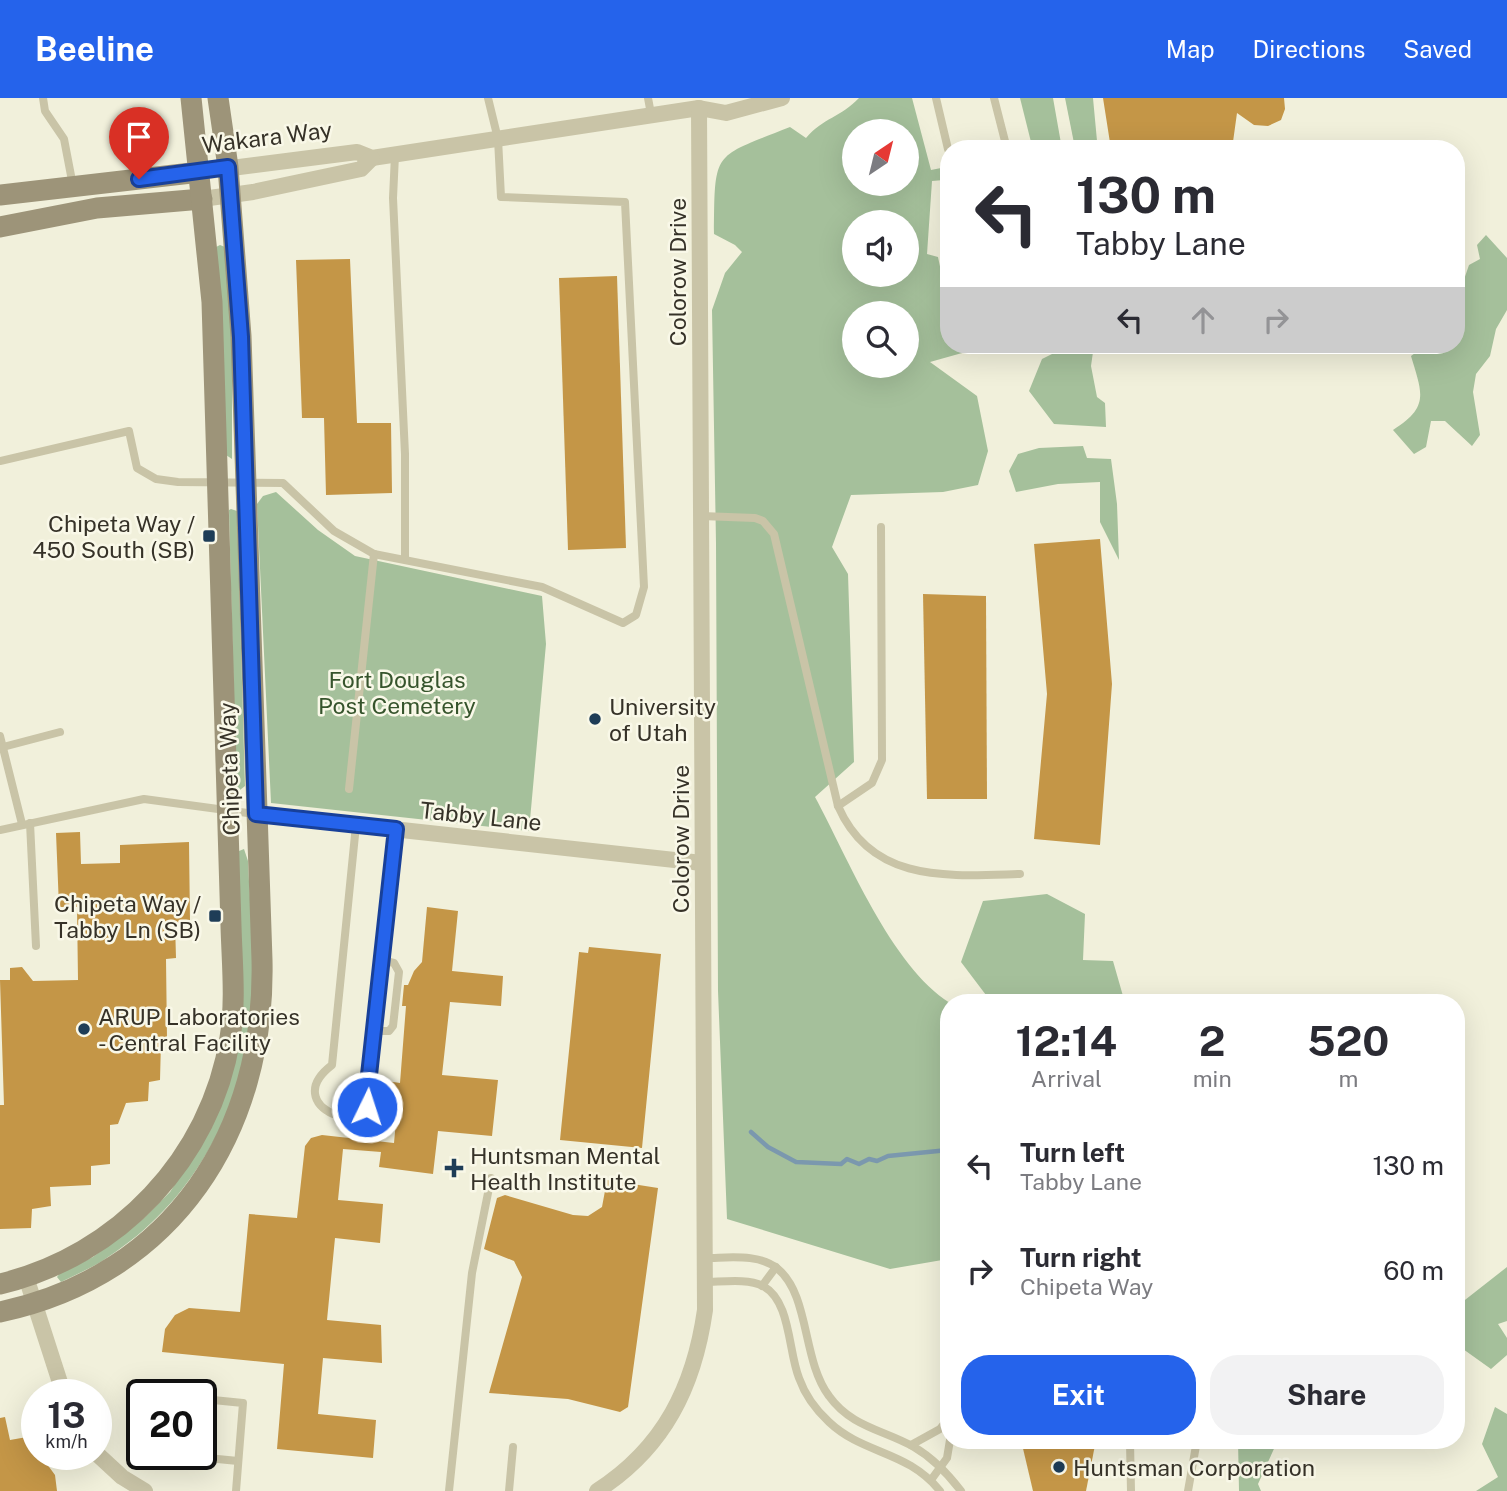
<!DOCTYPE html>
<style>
body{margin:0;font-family:"Public Sans",sans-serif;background:#f2f2f3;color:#2b2b33;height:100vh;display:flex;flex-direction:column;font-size:26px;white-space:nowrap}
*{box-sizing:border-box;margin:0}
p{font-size:23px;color:#7c7c81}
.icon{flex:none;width:38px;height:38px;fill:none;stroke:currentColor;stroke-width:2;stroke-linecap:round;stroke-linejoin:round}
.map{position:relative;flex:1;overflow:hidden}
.drawer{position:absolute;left:940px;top:896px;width:525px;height:455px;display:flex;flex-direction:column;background:#fff;border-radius:28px;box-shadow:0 7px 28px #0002}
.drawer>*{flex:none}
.banner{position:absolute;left:940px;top:42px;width:525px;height:214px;border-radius:28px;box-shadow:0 7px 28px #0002;background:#fff;color:#2b2b33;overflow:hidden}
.needle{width:46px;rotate:35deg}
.controls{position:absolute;left:842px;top:21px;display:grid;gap:14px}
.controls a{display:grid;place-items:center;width:77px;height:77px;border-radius:50%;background:#fff;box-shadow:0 7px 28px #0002;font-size:35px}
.speed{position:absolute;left:21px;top:1281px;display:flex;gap:14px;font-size:35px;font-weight:700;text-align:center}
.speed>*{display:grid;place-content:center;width:91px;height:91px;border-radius:50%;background:#fff;box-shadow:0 7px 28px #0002;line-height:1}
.speed small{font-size:18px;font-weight:400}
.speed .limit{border:4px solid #111;border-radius:10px;background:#fff;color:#111}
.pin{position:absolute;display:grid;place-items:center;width:60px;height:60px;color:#fff;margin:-72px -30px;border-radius:50% 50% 50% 0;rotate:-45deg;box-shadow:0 0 7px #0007}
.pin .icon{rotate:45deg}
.me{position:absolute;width:77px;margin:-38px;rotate:4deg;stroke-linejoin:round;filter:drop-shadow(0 0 5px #0008)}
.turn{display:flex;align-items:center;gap:24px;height:147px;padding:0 21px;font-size:32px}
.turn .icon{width:91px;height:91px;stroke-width:2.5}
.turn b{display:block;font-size:49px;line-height:60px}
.lanes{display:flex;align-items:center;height:66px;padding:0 21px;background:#0003;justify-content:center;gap:35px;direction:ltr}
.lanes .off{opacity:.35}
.eta{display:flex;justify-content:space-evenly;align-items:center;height:119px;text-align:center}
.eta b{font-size:42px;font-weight:700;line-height:49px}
.action{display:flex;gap:14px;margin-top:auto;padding:14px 21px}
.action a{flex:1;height:80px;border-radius:28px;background:#2563eb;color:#fff;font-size:28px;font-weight:700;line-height:80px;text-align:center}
.action a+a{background:#f2f2f3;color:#2b2b33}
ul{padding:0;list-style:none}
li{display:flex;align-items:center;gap:21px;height:105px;padding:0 21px}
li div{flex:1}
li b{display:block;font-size:26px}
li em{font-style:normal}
header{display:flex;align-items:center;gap:42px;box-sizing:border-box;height:98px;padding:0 35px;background:#2563eb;color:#fff}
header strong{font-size:33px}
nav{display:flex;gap:38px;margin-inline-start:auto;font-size:24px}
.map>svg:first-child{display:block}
.green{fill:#a5c09b;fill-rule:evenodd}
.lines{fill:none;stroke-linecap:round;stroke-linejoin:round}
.stream{stroke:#7b98ae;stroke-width:4.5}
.building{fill:#c49647}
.lane{stroke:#c9c4a7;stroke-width:8}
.street{stroke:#c9c4a7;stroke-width:16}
.secondary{stroke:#9d9479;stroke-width:21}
.route-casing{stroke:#184099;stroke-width:18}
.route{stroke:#2563eb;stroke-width:12}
.poi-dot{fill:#1e3d57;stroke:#f9f8e8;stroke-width:2.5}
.labels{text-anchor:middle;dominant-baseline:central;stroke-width:5;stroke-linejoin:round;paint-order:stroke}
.street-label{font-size:23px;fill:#363228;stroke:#f9f8e8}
.poi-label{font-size:23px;fill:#363228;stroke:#f9f8e8;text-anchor:start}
.park-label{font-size:23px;fill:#36542c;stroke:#f9f8e8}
</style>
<header>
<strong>Beeline</strong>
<nav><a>Map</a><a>Directions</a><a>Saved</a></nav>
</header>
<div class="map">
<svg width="1507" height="1393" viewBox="0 0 1507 1393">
<rect width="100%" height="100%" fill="#f1f0db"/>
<g class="green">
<path d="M859 0H912L931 72 941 70 944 73V82L932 83 927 156 938 159 942 178 948 185V247H963L962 255 930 264 977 298 988 353 978 387 943 394 851 397 832 449 848 476 854 664 815 699C848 760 891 868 950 905L948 935 942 939 948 967V1161L890 1171 727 1121 718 893 716 445 712 212 725 175 742 154 735 147 714 136C715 51 712 60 790 29L806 40C823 20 841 19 859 0ZM854 33H906V86H854ZM854 124H906V177H854ZM854 215H906V268H854Z"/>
<path d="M1020 0H1053L1062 51H1016L1015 48H1032Z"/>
<path d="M1065 0H1093L1097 43 1074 45Z"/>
<path d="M1486 137 1507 160V212L1496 231 1490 258 1476 276 1473 294 1480 337 1472 348 1445 323H1431L1426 349 1414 356 1393 332C1430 309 1422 295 1411 258L1426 247H1456L1458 199 1469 167 1480 161 1477 147Z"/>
<path d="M220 147 225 149 232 247V361L226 357 216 149Z"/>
<path d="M1070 247H1094L1091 268 1097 299 1105 305 1106 329 1054 326 1029 293 1042 261Z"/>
<path d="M1083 348 1087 360 1111 361 1117 406 1119 462 1100 424V384L1058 386 1016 394 1009 373 1018 356 1039 350Z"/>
<path d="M276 394 318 432 355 458 542 498 546 546 529 733 271 705 257 406 263 398Z"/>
<path d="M231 411 237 413 245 688 240 692 236 688 229 412Z"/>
<path d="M244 751 248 763C250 812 256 864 252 913 243 1012 192 1105 108 1159 94 1169 77 1176 61 1184L57 1179 60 1175 93 1159 143 1121 170 1094 213 1027 239 753Z"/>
<path d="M1047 796 1085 816 1083 862 1113 863 1125 905H992L961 864 983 803Z"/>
<path d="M1507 1169V1223L1498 1226 1507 1240V1257L1491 1271 1456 1246V1209Z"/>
<path d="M1495 1309 1507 1316V1393H1476L1498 1379 1482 1346Z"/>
<path d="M1238 1342H1278L1258 1386 1261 1393H1239Z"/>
</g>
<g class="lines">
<path class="stream" d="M751 1034 768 1049 796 1064 841 1066 847 1061 859 1066 869 1061 877 1063 888 1058 948 1052"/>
</g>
<g class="building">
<path d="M1103 0H1284L1285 11 1281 22 1268 28 1254 27 1237 15 1232 51H1111Z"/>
<path d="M350 161 357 325H391L392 395 326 397 324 320H302L296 162Z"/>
<path d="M617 178 626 450 568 452 559 180Z"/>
<path d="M1100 441 1112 586 1100 747 1034 741 1047 596 1034 446Z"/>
<path d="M923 496 986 498 987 701H927Z"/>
<path d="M80 734 81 766 120 765V747L189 744 190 824 175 825 176 860 166 861 167 941 161 943 160 982 149 984 148 1003 126 1005 118 1026 110 1027V1066L91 1068V1087L50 1089 51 1108 32 1111 31 1130 0 1131V1007H4L0 882H10V870L22 869 33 883 78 882 77 809H59L56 735Z"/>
<path d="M427 809 458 813 452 873 503 878 501 908 450 904 442 977 498 982 492 1038 438 1033 433 1076 379 1069 381 1054 343 1051 338 1102 383 1106 380 1145 335 1140 327 1222 381 1227 382 1265 323 1260 318 1316 376 1322 373 1360 277 1351 284 1266 162 1254 165 1231 175 1217 189 1210 240 1214 249 1116 297 1120 305 1048 311 1040 322 1037 394 1045 397 1012 377 1010 380 982 400 985 406 908H402L404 887H408L414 873 422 864Z"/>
<path d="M589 849 661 856 642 1050 560 1042 579 854 588 855Z"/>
<path d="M607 1082 658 1090 628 1309 620 1314 568 1301 489 1295 522 1179 514 1163 484 1151 497 1100 505 1097 573 1117 588 1118 602 1109Z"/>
<path d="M5 1319 10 1342 27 1339 55 1377 57 1393H0V1320Z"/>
<path d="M1021 1342H1096L1086 1393H1033Z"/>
</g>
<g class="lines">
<g class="lane">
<path d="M43 0 45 13 64 41 73 88"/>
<path d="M648 0 651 16"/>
<path d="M936 0 948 51"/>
<path d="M994 0 1007 51"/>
<path d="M395 57 393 100 405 356V461"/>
<path d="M948 132 946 155 948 170"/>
<path d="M0 363 129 333 137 370 156 381 178 384 283 385 334 433 374 456 542 489 623 525 636 517 644 489 625 104 501 99 498 41 488 0"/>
<path d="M701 418 755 420 763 423 774 436 838 708C872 786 949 778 1020 776"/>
<path d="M0 638 22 726"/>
<path d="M3 649 60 634"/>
<path d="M349 691 374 456"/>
<path d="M838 708 872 685 882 662 881 429"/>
<path d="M30 725 36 848"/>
<path d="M356 727 332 967C272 1013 391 1051 369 977L396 731"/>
<path d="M0 732 144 701 255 716"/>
<path d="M373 933H389L393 928 399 874 394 865 381 862"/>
<path d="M705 1160C728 1160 759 1155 778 1171 810 1198 802 1262 829 1298 851 1329 884 1332 914 1349 933 1360 948 1376 961 1393"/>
<path d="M705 1184C721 1184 748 1180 763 1188 791 1203 788 1253 799 1280 805 1297 816 1312 829 1324 864 1357 907 1352 940 1393"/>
<path d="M762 1188 776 1169"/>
<path d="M201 1319 203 1301 243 1305 236 1393"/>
<path d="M1130 1344 1131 1393"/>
<path d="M911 1347 940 1331 948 1321"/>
<path d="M198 1356 197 1359 238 1363"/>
<path d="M931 1382 947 1360 950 1342"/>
<path d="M449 1393 472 1175 491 1080"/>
<path d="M509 1393 513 1349"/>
<path d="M1188 1393 1197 1342"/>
</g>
<g class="street">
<path d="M200 74 357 54 372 60 699 10 726 15 782 0"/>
<path d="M202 101 253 94 361 71 372 60"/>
<path d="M256 716 702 765"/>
<path d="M26 1179 64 1297"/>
<path d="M96 1355 122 1379 145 1393"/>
<path d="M597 1393C664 1350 694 1289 705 1212L699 10"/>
</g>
<g class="secondary">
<path d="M0 97 200 74"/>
<path d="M0 129 97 110 202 101"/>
<path d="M0 1186C118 1158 211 1060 230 940 236 903 232 865 231 828L212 204 191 0"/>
<path d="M0 1214C174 1177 266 1033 262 862L241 238 228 69 218 0"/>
</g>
</g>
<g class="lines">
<g class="route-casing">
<path id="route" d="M139 81 228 69 241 239 256 716 396 731 369 977 372 995 367 1009"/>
</g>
<use href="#route" class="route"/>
</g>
<g class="poi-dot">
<rect x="202" y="431" width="14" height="14" rx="3.5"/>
<circle cx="595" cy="621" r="7"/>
<rect x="208" y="811" width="14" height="14" rx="3.5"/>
<circle cx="84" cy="931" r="7"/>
<path d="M450.5 1059.5h7v7h7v7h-7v7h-7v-7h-7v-7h7z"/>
<circle cx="1059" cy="1369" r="7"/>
</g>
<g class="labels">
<g class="street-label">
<text transform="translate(267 39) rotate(-7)">Wakara Way</text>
<text transform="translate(677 174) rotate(-90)">Colorow Drive</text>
<text transform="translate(229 671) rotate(-92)">Chipeta Way</text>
<text transform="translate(481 718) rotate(6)">Tabby Lane</text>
<text transform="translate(680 741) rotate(-90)">Colorow Drive</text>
</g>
<g class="poi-label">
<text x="195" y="425" text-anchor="end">Chipeta Way /<tspan x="195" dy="26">450 South (SB)</tspan></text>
<text x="609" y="608">University<tspan x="609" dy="26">of Utah</tspan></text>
<text x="201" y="805" text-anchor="end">Chipeta Way /<tspan x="201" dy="26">Tabby Ln (SB)</tspan></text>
<text x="98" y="918">ARUP Laboratories<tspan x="98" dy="26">- Central Facility</tspan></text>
<text x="470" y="1057">Huntsman Mental<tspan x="470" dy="26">Health Institute</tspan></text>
<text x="1073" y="1369">Huntsman Corporation</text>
</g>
<g class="park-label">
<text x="397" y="581">Fort Douglas<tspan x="397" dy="26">Post Cemetery</tspan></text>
</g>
</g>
</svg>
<div class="controls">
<a><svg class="needle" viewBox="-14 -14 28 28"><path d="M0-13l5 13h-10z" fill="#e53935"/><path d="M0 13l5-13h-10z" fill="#7c7c81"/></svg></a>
<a><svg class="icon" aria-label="sound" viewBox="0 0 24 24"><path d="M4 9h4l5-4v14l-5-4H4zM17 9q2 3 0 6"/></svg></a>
<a><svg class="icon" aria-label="search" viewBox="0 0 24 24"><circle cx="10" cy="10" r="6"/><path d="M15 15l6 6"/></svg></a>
</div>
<div class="speed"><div>13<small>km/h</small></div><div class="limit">20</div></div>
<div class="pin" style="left:139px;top:81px;background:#d93025"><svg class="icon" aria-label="arrive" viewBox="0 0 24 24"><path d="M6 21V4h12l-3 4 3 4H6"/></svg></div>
<svg class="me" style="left:367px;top:1009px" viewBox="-20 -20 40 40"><circle r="17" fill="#2563eb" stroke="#fff" stroke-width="3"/><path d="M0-11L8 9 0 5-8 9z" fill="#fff"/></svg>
<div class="banner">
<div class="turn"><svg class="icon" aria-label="left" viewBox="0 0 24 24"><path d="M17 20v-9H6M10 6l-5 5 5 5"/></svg><div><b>130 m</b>Tabby Lane</div></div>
<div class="lanes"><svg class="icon" aria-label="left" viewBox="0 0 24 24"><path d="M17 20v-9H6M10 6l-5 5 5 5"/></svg><svg class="icon off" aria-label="ahead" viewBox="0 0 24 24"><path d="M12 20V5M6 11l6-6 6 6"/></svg><svg class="icon off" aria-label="right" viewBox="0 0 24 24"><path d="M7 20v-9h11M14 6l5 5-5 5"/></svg></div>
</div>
<section class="drawer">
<div class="eta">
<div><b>12:14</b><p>Arrival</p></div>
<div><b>2</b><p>min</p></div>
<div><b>520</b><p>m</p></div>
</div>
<ul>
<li><svg class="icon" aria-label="left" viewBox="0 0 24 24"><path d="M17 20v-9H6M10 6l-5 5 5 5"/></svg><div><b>Turn left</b><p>Tabby Lane</p></div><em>130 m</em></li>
<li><svg class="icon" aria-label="right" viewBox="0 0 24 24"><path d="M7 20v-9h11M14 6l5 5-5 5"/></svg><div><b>Turn right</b><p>Chipeta Way</p></div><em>60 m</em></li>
</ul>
<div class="action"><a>Exit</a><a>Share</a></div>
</section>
</div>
